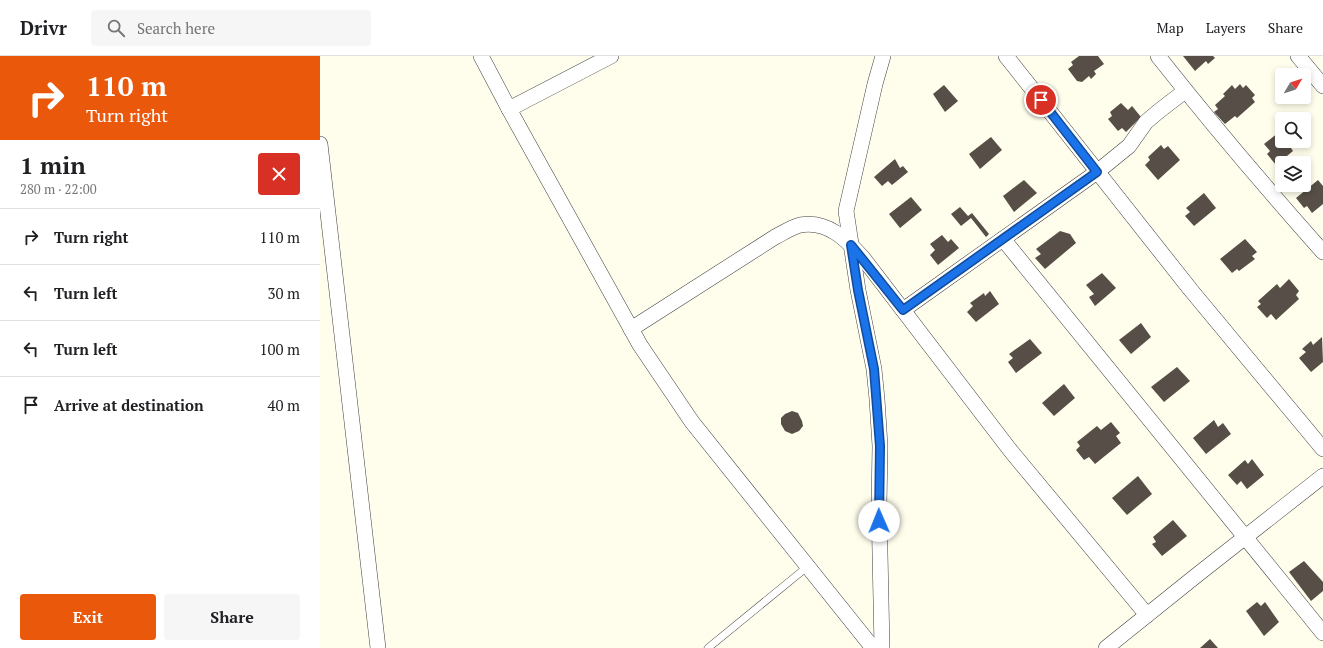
<!DOCTYPE html>
<meta charset="utf-8">
<style>
body{margin:0;font-family:"PT Serif",serif;background:#f6f6f6;color:#202124;height:100vh;display:flex;flex-direction:column;font-size:15px;white-space:nowrap}
*{box-sizing:border-box;margin:0}
p{font-size:13px;color:#757577}
.icon{flex:none;width:22px;height:22px;fill:none;stroke:currentColor;stroke-width:2;stroke-linecap:round;stroke-linejoin:round}
.map{position:relative;flex:1;overflow:hidden}
.drawer{display:flex;flex-direction:column;background:#fff;width:320px}
.drawer>*{flex:none}
.hud{background:#ea580c;color:#fff;overflow:hidden}
.needle{width:26px;rotate:51deg}
.fabs{position:absolute;left:955px;top:12px;display:grid;gap:8px}
.fabs a{display:grid;place-items:center;width:36px;height:36px;border-radius:4px;background:#fff;box-shadow:0 2px 6px #0003;font-size:20px}
.pin{position:absolute;display:grid;place-items:center;width:34px;height:34px;color:#fff;margin:-17px;border:2px solid #fff;border-radius:50%;box-shadow:0 1px 4px #0007}
.me{position:absolute;width:44px;margin:-22px;rotate:359deg;stroke-linejoin:round;filter:drop-shadow(0 0 3px #0008)}
.turn{display:flex;align-items:center;gap:14px;height:84px;padding:0 20px;font-size:18px}
.turn .icon{width:52px;height:52px;stroke-width:2.5}
.turn b{display:block;font-size:28px;line-height:34px}
.round{display:grid;place-items:center;flex:none;width:42px;height:42px;border-radius:4px;background:#f6f6f6}
.summary{display:flex;align-items:center;justify-content:space-between;height:68px;padding:0 20px}
h1{font-size:24px;font-weight:800;line-height:30px}
.cta{display:flex;gap:8px;margin-top:auto;padding:8px 20px}
.cta a{flex:1;height:46px;border-radius:4px;background:#ea580c;color:#fff;font-size:16px;font-weight:800;line-height:46px;text-align:center}
.cta a+a{background:#f6f6f6;color:#202124}
ul{padding:0;list-style:none}
li{display:flex;align-items:center;gap:12px;height:56px;padding:0 20px;border-top:1px solid #e0e0e0}
li div{flex:1}
li b{display:block;font-size:15px}
li em{font-style:normal}
header{display:flex;align-items:center;gap:24px;box-sizing:border-box;height:56px;padding:0 20px;background:#fff;border-bottom:1px solid #e0e0e0}
header strong{font-size:19px}
nav{display:flex;gap:22px;margin-inline-start:auto;font-size:14px}
.search{width:280px;height:36px;background:#f6f6f6;display:flex;align-items:center;gap:10px;box-sizing:border-box;padding:0 14px;border-radius:4px;color:#757577;font-size:15px}
main{display:flex;flex:1;min-height:0}
.map>svg:first-child{display:block}
.building{fill:#564e47}
.lines{fill:none;stroke-linecap:round;stroke-linejoin:round}
.lane-casing{stroke:#3f3f3f;stroke-width:8}
.street-casing{stroke:#3f3f3f;stroke-width:16}
.lane{stroke:#fff;stroke-width:7}
.street{stroke:#fff;stroke-width:15}
.route-casing{stroke:#114b97;stroke-width:10}
.route{stroke:#1a73e8;stroke-width:7}
</style>
<header>
<strong>Drivr</strong>
<div class="search"><svg class="icon" aria-label="search" viewBox="0 0 24 24"><circle cx="10" cy="10" r="6"/><path d="M15 15l6 6"/></svg>Search here</div>
<nav><a>Map</a><a>Layers</a><a>Share</a></nav>
</header>
<main>
<section class="drawer">
<div class="hud">
<div class="turn"><svg class="icon" aria-label="right" viewBox="0 0 24 24"><path d="M7 20v-9h11M14 6l5 5-5 5"/></svg><div><b>110 m</b>Turn right</div></div>
</div>
<div class="summary"><div><h1>1 min</h1><p>280 m · 22:00</p></div><a class="round" style="background:#d93025;color:#fff"><svg class="icon" aria-label="close" viewBox="0 0 24 24"><path d="M6 6l12 12M18 6L6 18"/></svg></a></div>
<ul>
<li><svg class="icon" aria-label="right" viewBox="0 0 24 24"><path d="M7 20v-9h11M14 6l5 5-5 5"/></svg><div><b>Turn right</b></div><em>110 m</em></li>
<li><svg class="icon" aria-label="left" viewBox="0 0 24 24"><path d="M17 20v-9H6M10 6l-5 5 5 5"/></svg><div><b>Turn left</b></div><em>30 m</em></li>
<li><svg class="icon" aria-label="left" viewBox="0 0 24 24"><path d="M17 20v-9H6M10 6l-5 5 5 5"/></svg><div><b>Turn left</b></div><em>100 m</em></li>
<li><svg class="icon" aria-label="arrive" viewBox="0 0 24 24"><path d="M6 21V4h12l-3 4 3 4H6"/></svg><div><b>Arrive at destination</b></div><em>40 m</em></li>
</ul>
<div class="cta"><a>Exit</a><a>Share</a></div>
</section>
<div class="map">
<svg width="1003" height="592" viewBox="0 0 1003 592">
<rect width="100%" height="100%" fill="#fffdeb"/>
<g class="building">
<path d="M759 0H778L784 8 774 15 776 18 771 23 769 20 762 26 757 25 748 13 753 9 751 6Z"/>
<path d="M863 0H893L895 2 888 8 886 5 875 15Z"/>
<path d="M920 28 923 32 926 29 935 39 932 42 935 46 917 62 915 60 905 68 894 56 898 53 895 49 905 40 903 38 912 29 915 33Z"/>
<path d="M624 29 638 45 625 56 613 38Z"/>
<path d="M801 47 808 54 812 50 821 61 806 76 802 72 798 75 788 63 792 60 790 56Z"/>
<path d="M958 77 962 80V85H974L976 88 971 92 973 95 956 109 947 98 950 95 944 88Z"/>
<path d="M671 81 682 94 660 113 649 98Z"/>
<path d="M841 89 844 93 848 90 860 104 838 124 825 109 830 104 828 101Z"/>
<path d="M575 103 580 112 583 110 588 116 572 129 568 125 562 130 554 121Z"/>
<path d="M704 124 717 137 694 156 683 140Z"/>
<path d="M998 124 1003 130V148L992 157 987 150 984 152 976 142Z"/>
<path d="M884 137 896 152 874 170 865 160 870 156 866 152Z"/>
<path d="M591 141 602 154 580 172 569 158Z"/>
<path d="M640 151 648 160 652 157 669 178 666 181 651 162 641 170 631 158Z"/>
<path d="M740 175 750 178 756 187 725 213 715 202 721 198 716 193Z"/>
<path d="M622 179 628 186 631 183 639 192 618 209 610 199 615 194 610 188Z"/>
<path d="M925 183 937 196 932 200 935 203 919 215 917 213 912 217 900 203Z"/>
<path d="M782 217 796 232 775 250 769 241 774 238 766 229Z"/>
<path d="M969 223 979 235 976 239 979 243 956 264 951 258 947 262 937 251 941 248 938 245 957 228 960 232Z"/>
<path d="M670 235 679 248 656 266 647 256 653 250 650 247 664 237 665 240Z"/>
<path d="M821 267 831 281 811 298 799 284Z"/>
<path d="M1002 281 1003 306 991 316 979 302 986 296 982 293 991 285 993 289Z"/>
<path d="M710 283 722 297 696 317 688 306 693 302 689 298Z"/>
<path d="M857 311 870 325 844 346 831 331Z"/>
<path d="M744 328 755 342 734 360 722 347Z"/>
<path d="M472 355 478 357 482 365 483 370 479 375 472 378 465 375 461 368V362L465 358Z"/>
<path d="M894 364 898 371 903 367 911 378 886 398 873 382Z"/>
<path d="M791 366 800 377 796 380 801 387 775 408 769 401 764 404 756 394 760 390 757 386 777 370 781 374Z"/>
<path d="M932 403 944 419 927 433 921 425 917 429 908 419 925 404 928 408Z"/>
<path d="M818 420 832 438 807 459 792 442Z"/>
<path d="M853 464 867 480 842 500 832 488 836 486 833 481Z"/>
<path d="M984 505 1003 526V535L991 545 969 516Z"/>
<path d="M937 546 941 550 945 546 959 566 944 580 926 555Z"/>
<path d="M890 583 898 592H880Z"/>
</g>
<g class="lines">
<g class="lane-casing">
<path id="lane" d="M388 592 487 511"/>
</g>
<g class="street-casing">
<g id="street">
<path d="M161 0 189 53 320 289 372 366 553 592"/>
<path d="M686 0 870 233 1003 393"/>
<path d="M838 0C891 67 946 132 1003 196"/>
<path d="M978 0 1003 30"/>
<path d="M189 53 291 0"/>
<path d="M0 88 58 592"/>
<path d="M683 183 1003 577"/>
<path d="M583 254 777 116 809 90 826 66 839 55 865 35"/>
<path d="M311 273 455 181C463 177 472 171 480 169 508 164 527 184 543 202L690 394 827 559"/>
<path d="M562 592 559 449 560 390 557 343 554 313 538 234 526 155 555 28 563 0"/>
<path d="M786 592 877 519 1003 420"/>
</g>
</g>
<use href="#lane" class="lane"/>
<use href="#street" class="street"/>
</g>
<g class="lines">
<g class="route-casing">
<path id="route" d="M559 465 560 390 554 313 538 234 531 189 583 254 777 116 721 44"/>
</g>
<use href="#route" class="route"/>
</g>
</svg>
<div class="fabs">
<a><svg class="needle" viewBox="-14 -14 28 28"><path d="M0-13l5 13h-10z" fill="#e53935"/><path d="M0 13l5-13h-10z" fill="#757577"/></svg></a>
<a><svg class="icon" aria-label="search" viewBox="0 0 24 24"><circle cx="10" cy="10" r="6"/><path d="M15 15l6 6"/></svg></a>
<a><svg class="icon" aria-label="layers" viewBox="0 0 24 24"><path d="M12 4l9 5-9 5-9-5zM3 14l9 5 9-5"/></svg></a>
</div>
<div class="pin" style="left:721px;top:44px;background:#d93025"><svg class="icon" aria-label="arrive" viewBox="0 0 24 24"><path d="M6 21V4h12l-3 4 3 4H6"/></svg></div>
<svg class="me" style="left:559px;top:465px" viewBox="-20 -20 40 40"><circle r="19" fill="#fff"/><path d="M0-13L10 11 0 6-10 11z" fill="#1a73e8"/></svg>
</div>
</main>
